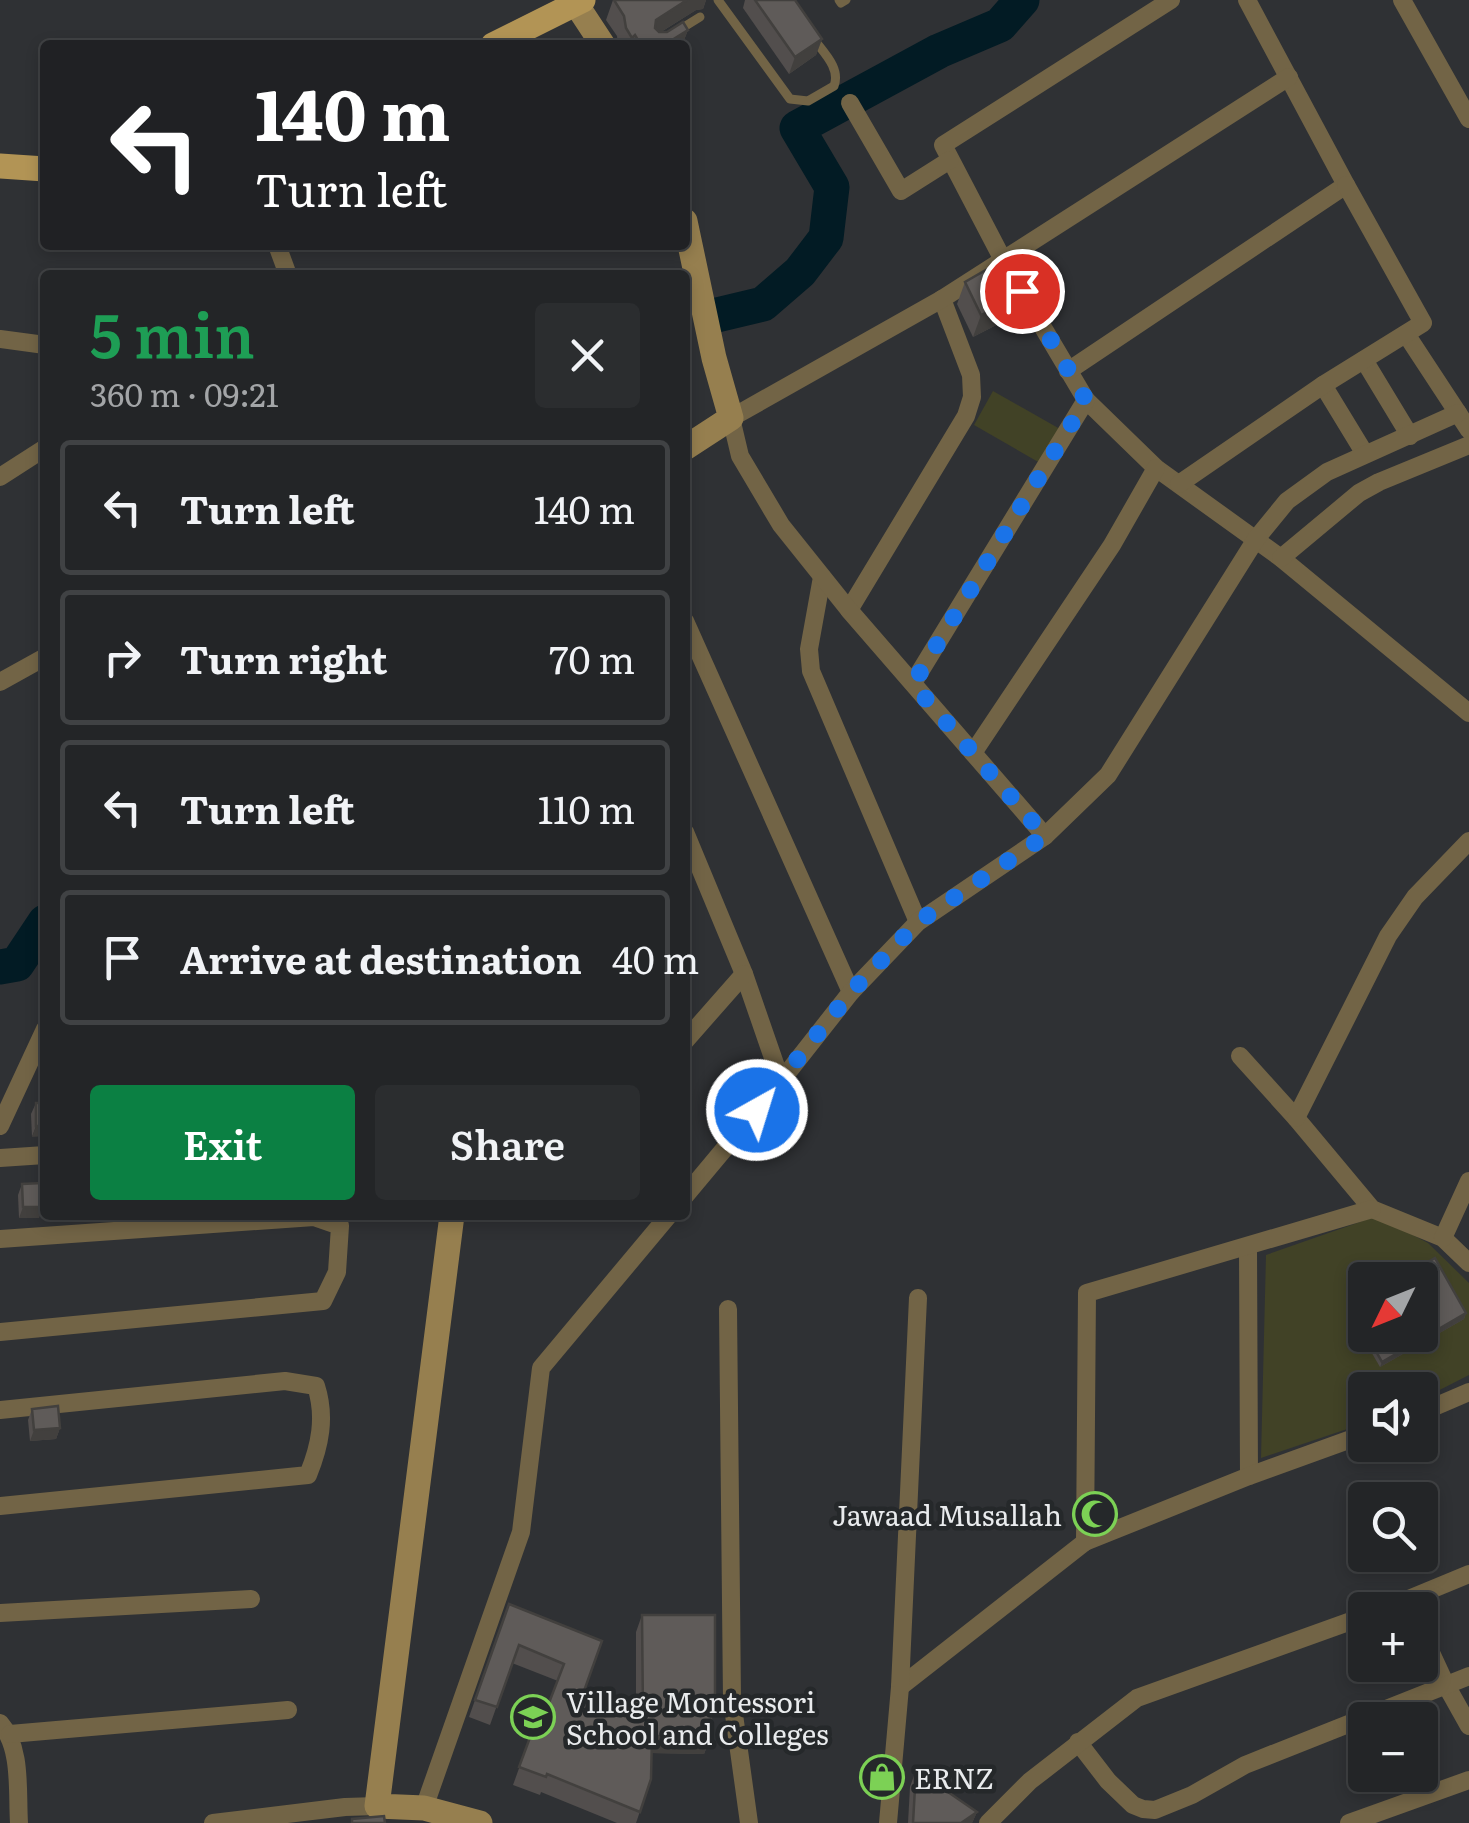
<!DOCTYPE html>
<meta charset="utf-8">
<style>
body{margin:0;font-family:Literata,serif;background:#2b2d2f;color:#f1f3f6;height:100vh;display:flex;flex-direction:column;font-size:38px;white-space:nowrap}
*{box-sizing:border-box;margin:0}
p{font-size:32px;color:#a3a5a7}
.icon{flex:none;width:55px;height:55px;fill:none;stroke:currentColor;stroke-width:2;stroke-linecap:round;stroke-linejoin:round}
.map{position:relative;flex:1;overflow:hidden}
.panel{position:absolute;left:40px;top:270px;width:650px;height:950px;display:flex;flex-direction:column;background:#232527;border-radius:10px;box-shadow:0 5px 15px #0003,0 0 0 2px #404244}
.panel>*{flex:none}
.top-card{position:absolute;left:40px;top:40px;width:650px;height:210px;border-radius:10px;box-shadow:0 5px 15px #0003,0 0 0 2px #404244;background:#202124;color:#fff;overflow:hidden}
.needle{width:65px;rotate:227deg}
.tools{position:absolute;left:1348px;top:1262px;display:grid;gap:20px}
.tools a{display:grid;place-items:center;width:90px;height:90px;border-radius:10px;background:#232527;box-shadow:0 5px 15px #0003,0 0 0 2px #404244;font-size:50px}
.pin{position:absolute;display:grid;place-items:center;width:85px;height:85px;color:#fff;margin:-42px;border:5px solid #fff;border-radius:50%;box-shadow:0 2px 10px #0007}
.me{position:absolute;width:110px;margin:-55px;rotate:39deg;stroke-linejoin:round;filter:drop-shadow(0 0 8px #0008)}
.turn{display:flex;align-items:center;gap:35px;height:210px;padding:0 50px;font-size:45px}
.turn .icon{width:130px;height:130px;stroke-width:2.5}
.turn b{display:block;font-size:70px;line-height:85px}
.round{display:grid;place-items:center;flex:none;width:105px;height:105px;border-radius:10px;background:#2b2d2f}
.headline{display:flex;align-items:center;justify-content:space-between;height:170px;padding:0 50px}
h1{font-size:60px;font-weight:600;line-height:75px;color:#1e9e55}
.button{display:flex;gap:20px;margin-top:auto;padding:20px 50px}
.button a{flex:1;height:115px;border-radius:10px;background:#0b8043;color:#fff;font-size:40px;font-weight:600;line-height:115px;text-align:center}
.button a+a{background:#2b2d2f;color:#f1f3f6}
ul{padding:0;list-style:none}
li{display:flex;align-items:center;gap:30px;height:135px;margin:0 20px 15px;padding:0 30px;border:5px solid #404244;border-radius:10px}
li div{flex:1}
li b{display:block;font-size:38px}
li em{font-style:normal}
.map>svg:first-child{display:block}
.green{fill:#414226;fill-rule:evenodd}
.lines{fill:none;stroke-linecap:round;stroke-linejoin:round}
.river{stroke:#021b24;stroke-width:35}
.lane{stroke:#726446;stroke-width:9}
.street{stroke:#726446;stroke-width:18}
.secondary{stroke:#967f4f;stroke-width:25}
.primary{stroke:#b29455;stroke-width:25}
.wall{fill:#524e4d}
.shaded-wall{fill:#42403e}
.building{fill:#5f5b59;stroke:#42403e;stroke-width:2.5}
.route{stroke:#1a73e8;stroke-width:18;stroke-dasharray:0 32.4}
.labels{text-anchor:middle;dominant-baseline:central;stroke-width:9;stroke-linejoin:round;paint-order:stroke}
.poi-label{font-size:28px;fill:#e9ebed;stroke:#25282a;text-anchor:start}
</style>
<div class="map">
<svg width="1469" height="1823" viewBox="0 0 1469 1823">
<rect width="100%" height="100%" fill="#2f3134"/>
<g class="green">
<path d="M993 391 1060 429 1040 463 974 425Z"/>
<path d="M1377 1216 1428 1243 1469 1283V1375L1420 1400V1390H1365V1423L1261 1458 1266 1255ZM1365 1280H1420V1335H1365Z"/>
</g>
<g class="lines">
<g class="river">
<path d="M717 315 763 304 800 272 826 238 832 187 797 128 939 51 1000 25 1022 0"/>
<path d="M0 967 17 964 45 922"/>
</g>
<g class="lane">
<path d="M718 0 790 99 808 101 834 86C841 68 823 52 813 38"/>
<path d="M839 0 841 3 846 0"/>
<path d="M679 30 700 17"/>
</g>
<g class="street">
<path d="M1171 0 943 145 1003 260 1086 400 1156 468 1281 558 1469 713"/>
<path d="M1402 0 1469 119"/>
<path d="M850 103 901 191 950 160"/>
<path d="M277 245 288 275"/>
<path d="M1406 334 1469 430"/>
<path d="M0 339 45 345"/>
<path d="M1364 360 1410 436"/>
<path d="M1068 371 1346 185 1247 0"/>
<path d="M1323 385 1365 454"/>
<path d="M0 477 45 448"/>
<path d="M1179 484 1323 385 1423 323 1346 185"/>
<path d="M1281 558 1359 493 1379 482 1469 445"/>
<path d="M822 577 809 649 811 671 918 922"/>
<path d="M849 610 966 416 972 397 971 375 942 299"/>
<path d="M685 621 851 992"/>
<path d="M0 682 45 657"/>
<path d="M913 683 1086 400"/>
<path d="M973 753 1112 545 1156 468"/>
<path d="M685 832 744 974 781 1081"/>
<path d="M1045 836 849 610 781 525 740 456 731 418 942 299 1289 77"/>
<path d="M685 1041 744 974"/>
<path d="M1240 1056 1296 1118 1372 1209 1443 1238 1469 1263"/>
<path d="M1296 1118 1388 936 1415 897 1469 841"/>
<path d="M0 1126 45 1029"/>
<path d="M0 1158 45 1155"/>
<path d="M685 1196 781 1081 851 992 918 922 1045 836 1108 775 1256 539 1287 501 1327 472 1458 413"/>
<path d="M1443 1238 1469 1181"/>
<path d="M0 1239 314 1217 340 1226 337 1272 323 1301 0 1332"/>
<path d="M1248 1247 1249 1476"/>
<path d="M728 1309 732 1700 749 1823"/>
<path d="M0 1410 285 1381 316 1386C326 1417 320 1446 308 1475L0 1506"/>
<path d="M1420 1413 1469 1392"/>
<path d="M1085 1542 1087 1293 1372 1209"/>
<path d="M1382 1610 1469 1574"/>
<path d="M0 1613 251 1599"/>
<path d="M1420 1629 1446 1685 1469 1726"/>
<path d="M900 1687 1085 1542 1249 1476 1365 1434"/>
<path d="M0 1723C22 1748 17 1790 19 1823"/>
<path d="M10 1734 288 1710"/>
<path d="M1078 1742 1108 1781 1133 1805 1143 1809 1155 1810 1192 1795 1245 1765 1469 1676"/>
<path d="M424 1808 521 1532 541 1368 669 1215"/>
<path d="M213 1823 345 1807 377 1806"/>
<path d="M888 1823 900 1687 918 1298"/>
<path d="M988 1823 1030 1781 1137 1698 1365 1616"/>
<path d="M1349 1823 1469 1780"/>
</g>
<g class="secondary">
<path d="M576 4 603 45"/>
<path d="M685 221 714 358 731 418 685 448"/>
<path d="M452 1215 377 1806 424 1808 480 1823"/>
</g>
<g class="primary">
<path d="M493 45 583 0"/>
<path d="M0 166 45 169"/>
</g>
</g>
<g class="wall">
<path d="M613 0H706L703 9 696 10 661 32 688 30 682 45H618L617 36 606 20Z"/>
<path d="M745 0H795L822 39 816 55 789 74 743 8Z"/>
<path d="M965 282 1016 298 1008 319 973 337 957 304Z"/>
<path d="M36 1103H45L32 1137 31 1114Z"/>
<path d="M22 1184 39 1218H19L18 1195Z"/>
<path d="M1365 1298V1335H1420L1466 1313 1464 1319 1380 1367 1348 1312 1350 1306Z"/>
<path d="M32 1409 60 1428 56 1439 30 1441 28 1420Z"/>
<path d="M509 1604 602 1641 584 1691 636 1711V1632L642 1615 711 1723V1736L704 1754 652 1753 651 1779 636 1823H617L541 1792 540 1795 513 1785 535 1724 540 1726 558 1681 512 1663 490 1725 469 1717Z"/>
<path d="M916 1770 977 1812 972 1823H908L910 1787Z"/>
</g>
<g class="shaded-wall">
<path d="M687 0H706L703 9 696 10 648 40 656 20Z"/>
<path d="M688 30 682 45H664Z"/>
<path d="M822 39 816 55 789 74 795 57Z"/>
<path d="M1016 298 1008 319 973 337 981 315Z"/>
<path d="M36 1126H45V1136L32 1137Z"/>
<path d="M23 1207H43L39 1218H19Z"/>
<path d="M1466 1313 1464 1319 1380 1367 1382 1362Z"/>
<path d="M60 1428 56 1439 30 1441 34 1430Z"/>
<path d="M652 1736H711L704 1754 646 1753Z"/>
<path d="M977 1812 972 1823H961Z"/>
</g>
<g class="building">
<path d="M614 0H687L656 20 655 28 659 32H667L683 22 688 30 664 45H641L635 35 632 38 626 28 624 16Z"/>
<path d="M755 0H795L822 39 795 57Z"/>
<path d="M998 263 1016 298 981 315 965 282Z"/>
<rect x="36" y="1103" width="9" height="23"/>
<path d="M42 1183 43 1207H23L22 1184Z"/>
<path d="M1435 1258 1466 1313 1382 1362 1367 1335H1420V1280H1397Z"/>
<path d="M1365 1298V1332L1350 1306Z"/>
<path d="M58 1406 60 1428 34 1430 32 1409Z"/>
<path d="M509 1604 602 1641 584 1691 643 1713 642 1615H715V1711H711V1736H652L651 1779 640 1812 547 1774 546 1777 519 1767 535 1724 540 1726 564 1664 519 1645 497 1707 475 1700Z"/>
<path d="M916 1770 977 1812 961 1823H913Z"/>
<path d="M384 1816 385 1823H352V1819Z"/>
</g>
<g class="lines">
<path class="route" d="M757 1110 851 992 918 922 1045 836 913 684 1086 400 1022 291"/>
</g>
<defs>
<g id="mosque-ring" transform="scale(2.25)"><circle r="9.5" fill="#25282a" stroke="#7cd155" stroke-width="1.5"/><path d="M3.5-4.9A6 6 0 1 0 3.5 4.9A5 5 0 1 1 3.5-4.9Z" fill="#7cd155"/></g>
<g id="school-ring" transform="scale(2.25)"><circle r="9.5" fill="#25282a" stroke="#7cd155" stroke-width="1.5"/><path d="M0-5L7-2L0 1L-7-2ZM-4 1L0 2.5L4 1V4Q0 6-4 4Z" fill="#7cd155"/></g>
<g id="shop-ring" transform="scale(2.25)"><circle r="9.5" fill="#25282a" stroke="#7cd155" stroke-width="1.5"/><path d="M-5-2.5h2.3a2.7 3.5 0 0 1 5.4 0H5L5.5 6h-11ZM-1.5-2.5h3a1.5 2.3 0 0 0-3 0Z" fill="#7cd155"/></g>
</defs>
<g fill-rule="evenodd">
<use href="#mosque-ring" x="1095" y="1514"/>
<use href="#school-ring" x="533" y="1717"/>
<use href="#shop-ring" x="882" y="1777"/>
</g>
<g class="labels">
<g class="poi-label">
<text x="1062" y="1514" text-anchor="end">Jawaad Musallah</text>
<text x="566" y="1701">Village Montessori<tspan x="566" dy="32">School and Colleges</tspan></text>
<text x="914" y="1777">ERNZ</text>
</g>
</g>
</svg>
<div class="tools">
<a><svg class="needle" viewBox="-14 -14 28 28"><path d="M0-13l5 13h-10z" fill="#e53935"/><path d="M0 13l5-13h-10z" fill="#a3a5a7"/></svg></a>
<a><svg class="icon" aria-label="sound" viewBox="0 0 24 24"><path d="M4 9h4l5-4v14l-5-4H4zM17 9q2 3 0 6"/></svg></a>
<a><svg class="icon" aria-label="search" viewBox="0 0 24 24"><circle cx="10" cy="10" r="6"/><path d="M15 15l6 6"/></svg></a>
<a>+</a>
<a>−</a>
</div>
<div class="pin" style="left:1022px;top:291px;background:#d93025"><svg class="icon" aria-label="arrive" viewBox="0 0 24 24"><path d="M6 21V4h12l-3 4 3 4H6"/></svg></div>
<svg class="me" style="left:757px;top:1110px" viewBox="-20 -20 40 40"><circle r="17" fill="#1a73e8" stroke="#fff" stroke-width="3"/><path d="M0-11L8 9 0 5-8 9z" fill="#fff"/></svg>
<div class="top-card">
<div class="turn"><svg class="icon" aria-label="left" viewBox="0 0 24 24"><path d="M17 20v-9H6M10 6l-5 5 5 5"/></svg><div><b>140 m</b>Turn left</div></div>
</div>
<section class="panel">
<div class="headline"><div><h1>5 min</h1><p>360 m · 09:21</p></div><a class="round"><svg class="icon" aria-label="close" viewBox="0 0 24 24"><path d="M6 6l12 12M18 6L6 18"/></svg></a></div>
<ul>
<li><svg class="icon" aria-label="left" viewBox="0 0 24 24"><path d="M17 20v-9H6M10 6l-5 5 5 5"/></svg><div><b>Turn left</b></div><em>140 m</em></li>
<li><svg class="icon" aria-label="right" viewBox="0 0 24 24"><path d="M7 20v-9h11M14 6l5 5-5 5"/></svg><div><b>Turn right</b></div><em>70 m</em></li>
<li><svg class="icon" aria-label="left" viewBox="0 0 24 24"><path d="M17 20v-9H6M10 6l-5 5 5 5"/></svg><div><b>Turn left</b></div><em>110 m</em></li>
<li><svg class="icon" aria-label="arrive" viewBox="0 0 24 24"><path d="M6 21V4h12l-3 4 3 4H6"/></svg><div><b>Arrive at destination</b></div><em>40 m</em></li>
</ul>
<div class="button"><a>Exit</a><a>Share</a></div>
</section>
</div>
